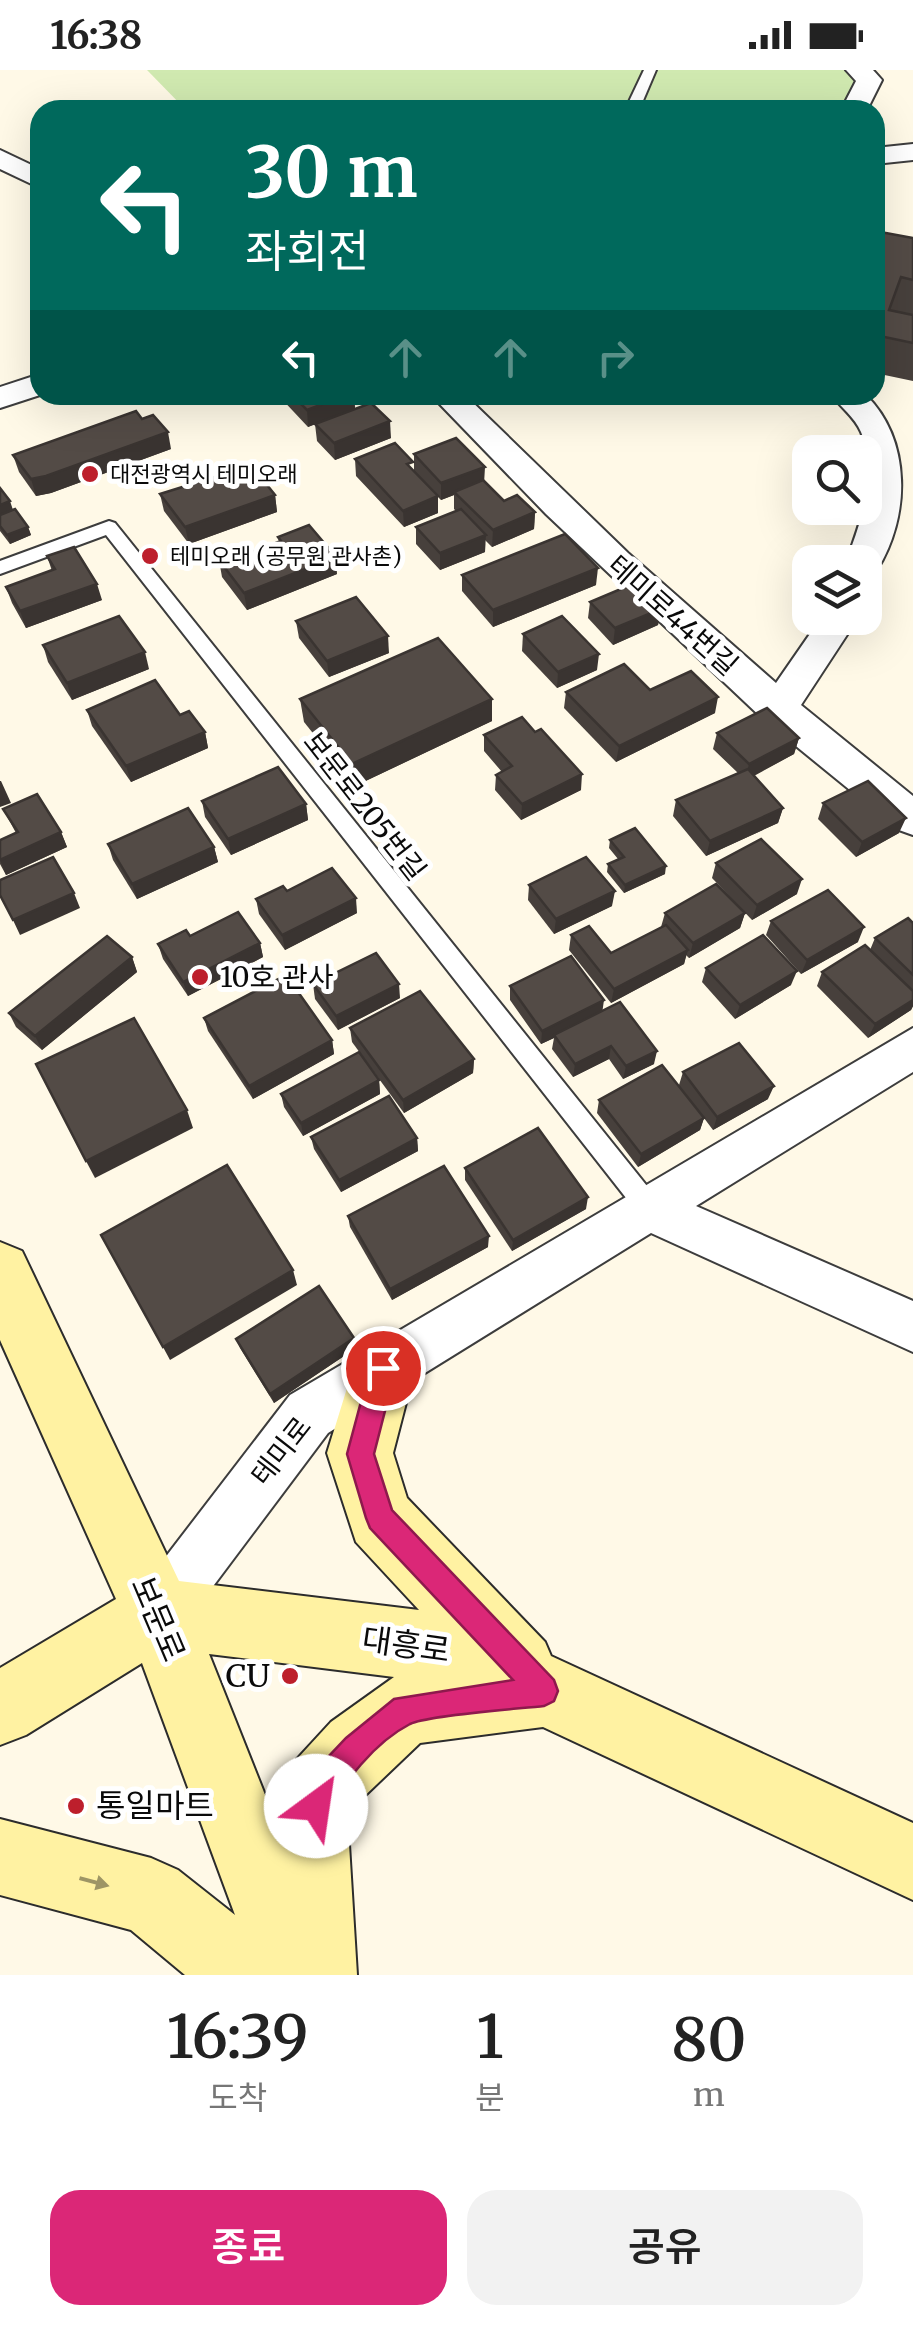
<!DOCTYPE html>
<html lang="ko">
<meta charset="utf-8">
<style>
body{margin:0;font-family:Merriweather,"Noto Sans KR",serif;background:#f2f2f2;color:#222;height:100vh;display:flex;flex-direction:column;font-size:38px;white-space:nowrap}
*{box-sizing:border-box;margin:0}
p{font-size:32px;color:#767676}
.icon{flex:none;width:55px;height:55px;fill:none;stroke:currentColor;stroke-width:2;stroke-linecap:round;stroke-linejoin:round}
.map{position:relative;height:1905px;overflow:hidden}
.details{display:flex;flex-direction:column;background:#fff;flex:1}
.details>*{flex:none}
.guide{position:absolute;left:30px;top:30px;width:855px;height:305px;border-radius:30px;box-shadow:0 10px 40px #0002;background:#00695c;color:#fff;overflow:hidden}
.fabs{position:absolute;left:792px;top:365px;display:grid;gap:20px}
.fabs a{display:grid;place-items:center;width:90px;height:90px;border-radius:20px;background:#fff;box-shadow:0 10px 40px #0002;font-size:50px}
.pin{position:absolute;display:grid;place-items:center;width:85px;height:85px;color:#fff;margin:-42px;border:5px solid #fff;border-radius:50%;box-shadow:0 2px 10px #0007}
.me{position:absolute;width:110px;margin:-55px;rotate:31deg;stroke-linejoin:round;filter:drop-shadow(0 0 8px #0008)}
.turn{display:flex;align-items:center;gap:35px;height:210px;padding:0 50px;font-size:45px}
.turn .icon{width:130px;height:130px;stroke-width:2.5}
.turn b{display:block;font-size:70px;line-height:85px}
.lanes{display:flex;align-items:center;height:95px;padding:0 50px;background:#0003;justify-content:center;gap:50px;direction:ltr}
.lanes .off{opacity:.35}
.eta{display:flex;justify-content:space-evenly;align-items:center;height:170px;text-align:center}
.eta b{font-size:60px;font-weight:600;line-height:70px}
.cta{display:flex;gap:20px;margin-top:auto;padding:20px 50px}
.cta a{flex:1;height:115px;border-radius:30px;background:#db2777;color:#fff;font-size:40px;font-weight:600;line-height:115px;text-align:center}
.cta a+a{background:#f2f2f2;color:#222}
.status{display:flex;justify-content:space-between;align-items:center;height:70px;padding:0 50px;background:#fff;direction:ltr}
.status svg{height:28px;fill:currentColor}
.map>svg:first-child{display:block}
.green{fill:#d0e9b0}
.lines{fill:none;stroke-linecap:round;stroke-linejoin:round}
.service-casing{stroke:#3d3d3d;stroke-width:4}
.minor-casing{stroke:#3d3d3d;stroke-width:4}
.secondary-casing{stroke:#2c2c2c;stroke-width:4}
.service{fill:#fff;fill-rule:evenodd}
.minor{fill:#fff;fill-rule:evenodd}
.secondary{fill:#fff2a2;fill-rule:evenodd}
.wall{fill:#47403c}
.shaded-wall{fill:#3a3431}
.building{fill:#534b46;stroke:#3a3431;stroke-width:2.5}
.oneway{fill:#9d9565}
.route{fill:#db2777;stroke:#8e194d;stroke-width:2.5}
.poi-dot{fill:#bd1f2c;stroke:#fff;stroke-width:4}
.labels{text-anchor:middle;dominant-baseline:central;stroke-width:10;stroke-linejoin:round;paint-order:stroke}
.far-poi-label{font-size:22px;fill:#0a0a0a;stroke:#fff;text-anchor:start}
.street-label{font-size:28px;fill:#0a0a0a;stroke:#fff}
.poi-label{font-size:28px;fill:#0a0a0a;stroke:#fff;text-anchor:start}
.near-street-label{font-size:32px;fill:#0a0a0a;stroke:#fff}
.near-poi-label{font-size:32px;fill:#0a0a0a;stroke:#fff;text-anchor:end}
</style>
<div class="status"><b>16:38</b><svg viewBox="0 0 49 12"><path d="M0 12V9h3v3zM5 12V6h3v6zM10 12V3h3v9zM15 12V0h3v12zM26 1h20v11H26zM47 4h2v5h-2z"/></svg></div>
<div class="map">
<svg width="913" height="1905" viewBox="0 0 913 1905">
<rect width="100%" height="100%" fill="#fff9e7"/>
<path class="green" d="M147 0H847L854 7 853 40H186Z"/>
<g class="lines">
<g class="service-casing">
<g id="service">
<path d="M644 0H656L639 40H625Z"/>
<path d="M109 451 115 453 659 1131 662 1139 659 1147 650 1150 641 1147 106 465 0 504V491Z"/>
</g>
</g>
<g class="minor-casing">
<g id="minor">
<path d="M846 0H873L882 10 867 40H841L856 11Z"/>
<path d="M913 74V90L875 94V78Z"/>
<path d="M0 80 40 99V118L0 99Z"/>
<path d="M40 304V325L0 338V317Z"/>
<path d="M431 325H465L628 483 776 613 821 548H858L801 635 913 726V765L899 760 764 650 546 444Z"/>
<path d="M832 325H866C912 371 910 447 877 500L865 504V492H846C861 451 879 405 861 362 855 347 841 338 832 325Z"/>
<path d="M913 958V1002L696 1136 913 1231V1282L651 1163 328 1363 178 1563 158 1572 138 1563 129 1543 138 1523 290 1325Z"/>
</g>
</g>
<g class="secondary-casing">
<path id="secondary" d="M0 1172 22 1181 179 1511 419 1540 356 1472 327 1383 360 1276 383 1267 406 1276 415 1298 393 1383 407 1428 545 1572 551 1586 913 1753V1830L543 1657 420 1673 354 1736 348 1758 357 1905H185L131 1860 0 1825V1749L151 1788 178 1800 235 1845 142 1593 26 1665 0 1675V1598L116 1529 0 1270ZM209 1584 394 1607 331 1652 297 1689 275 1750Z"/>
</g>
<use href="#service" class="service"/>
<use href="#minor" class="minor"/>
<use href="#secondary" class="secondary"/>
</g>
<g class="wall">
<path d="M875 161 913 168V311L875 303Z"/>
<path d="M278 325H354L355 339 391 368 335 390 317 371 315 354 308 357Z"/>
<path d="M171 379 51 423 36 426 19 402 13 385Z"/>
<path d="M414 384 484 411 504 431 535 442 534 459 492 477 485 470V482L440 500 416 474V457L456 441 454 439V425L441 430 438 427V443L404 457 356 406 355 389 414 401Z"/>
<path d="M252 414 275 425 277 442 189 474 164 441 160 424Z"/>
<path d="M0 445 28 457 31 465 10 474 0 461Z"/>
<path d="M278 467 337 504 247 540 222 507 219 490 246 484 279 472Z"/>
<path d="M47 486 102 530 26 558 12 533 6 517 52 501Z"/>
<path d="M462 505 596 515 493 557 462 521Z"/>
<path d="M590 532 661 539 658 555 613 575 588 548Z"/>
<path d="M296 551 389 583 329 607 299 568Z"/>
<path d="M523 564 597 600 557 618 522 581Z"/>
<path d="M43 575 149 599 72 630 48 592Z"/>
<path d="M650 620 715 643 616 692 564 638 566 622Z"/>
<path d="M300 629H492V651L355 716 304 652Z"/>
<path d="M87 640 180 645 205 662 208 678 131 712 92 656Z"/>
<path d="M717 663 799 668 794 684 754 706 783 738 778 753 706 786 673 746 676 730 738 703 713 679Z"/>
<path d="M484 665 581 720 521 750 495 720 496 705 502 702 484 681Z"/>
<path d="M202 731 306 734 308 750 231 785 205 747Z"/>
<path d="M823 733 899 763 856 787 818 749Z"/>
<path d="M3 739 61 762 67 777 6 805 0 794V770L16 763Z"/>
<path d="M610 770 665 804 624 823 607 802 608 794 618 789 609 778Z"/>
<path d="M108 774 214 777 218 792 137 829 113 790Z"/>
<path d="M716 793 797 824 752 850 712 808Z"/>
<path d="M529 815 612 836 554 864 528 830Z"/>
<path d="M287 821 357 843 285 880 259 844 256 829Z"/>
<path d="M665 843H745L740 858 689 888 686 885 684 894 611 933 569 880 571 865 611 883 661 857Z"/>
<path d="M771 851 858 872 801 904 766 865Z"/>
<path d="M913 853V936L911 940 868 968 817 916 822 902 870 880 875 868Z"/>
<path d="M190 866 260 873 263 887 188 926 163 889 158 874Z"/>
<path d="M132 887 137 902 42 980 16 957 9 943Z"/>
<path d="M706 898 791 915 735 949 702 912Z"/>
<path d="M313 914 400 928 338 960 315 929Z"/>
<path d="M510 916 602 941 654 994 623 1009 609 989 573 1007 552 979 554 968 541 974 510 930Z"/>
<path d="M204 948 332 970 334 984 253 1029 208 961Z"/>
<path d="M350 958 474 989 473 1003 404 1043 352 972Z"/>
<path d="M683 1002 768 1029 713 1060 704 1048 700 1060 638 1097 597 1043 599 1030 679 1015Z"/>
<path d="M379 1010 380 1024 303 1066 284 1037 281 1024Z"/>
<path d="M311 1067 417 1068 418 1081 341 1122 314 1079Z"/>
<path d="M465 1098 586 1139 512 1181 465 1110Z"/>
<path d="M348 1146 488 1177 392 1230 350 1157Z"/>
<path d="M354 1268 356 1278 274 1333 240 1278 236 1269Z"/>
</g>
<g class="shaded-wall">
<path d="M347 325H354L355 339 308 357 307 340Z"/>
<path d="M390 351 391 368 335 390 334 373Z"/>
<path d="M168 362 171 379 51 423 36 426 31 409Z"/>
<path d="M485 397 484 414 454 422V425L441 430V413Z"/>
<path d="M275 425 277 442 189 474 185 457Z"/>
<path d="M438 426V443L404 457 403 441Z"/>
<path d="M10 431 13 440 0 445V435Z"/>
<path d="M535 442 534 459 492 477 493 460Z"/>
<path d="M28 457 31 465 10 474 7 465Z"/>
<path d="M486 465 485 482 440 500V483Z"/>
<path d="M336 487 337 504 247 540 244 523Z"/>
<path d="M598 498 596 515 493 557V540Z"/>
<path d="M97 514 102 530 26 558 20 541Z"/>
<path d="M661 539 658 555 613 575 615 558Z"/>
<path d="M388 566 389 583 329 607 327 591Z"/>
<path d="M145 582 149 599 72 630 67 613Z"/>
<path d="M599 584 597 600 557 618 558 602Z"/>
<path d="M718 627 715 643 616 692 619 676Z"/>
<path d="M492 629V651L355 716 352 694Z"/>
<path d="M205 662 208 678 131 712 126 696Z"/>
<path d="M799 668 794 684 745 710 749 694Z"/>
<path d="M582 704 581 720 521 750 522 734Z"/>
<path d="M0 711H1L11 733 0 737Z"/>
<path d="M306 734 308 750 231 785 228 769Z"/>
<path d="M783 738 778 753 706 786 710 771Z"/>
<path d="M906 748 899 763 856 787 862 772Z"/>
<path d="M61 762 67 777 6 805 0 790Z"/>
<path d="M214 777 218 792 137 829 132 814Z"/>
<path d="M666 796 665 804 624 823 625 815Z"/>
<path d="M802 809 797 824 752 850 757 835Z"/>
<path d="M615 821 612 836 554 864 556 849Z"/>
<path d="M74 823 80 838 20 865 13 850Z"/>
<path d="M356 828 357 843 285 880 282 865Z"/>
<path d="M745 843 740 858 689 888 693 873Z"/>
<path d="M864 857 858 872 801 904 807 890Z"/>
<path d="M260 873 263 887 188 926 183 912Z"/>
<path d="M688 880 684 894 611 933 614 919Z"/>
<path d="M132 887 137 902 42 980 35 966Z"/>
<path d="M797 901 791 915 735 949 740 935Z"/>
<path d="M399 914 400 928 338 960 336 946Z"/>
<path d="M604 930 602 944 554 965V968L541 974 542 961Z"/>
<path d="M913 930V936L911 940 868 968 875 954Z"/>
<path d="M332 970 334 984 253 1029 249 1016Z"/>
<path d="M611 976 609 989 573 1007 575 994Z"/>
<path d="M657 981 654 994 623 1009 626 996Z"/>
<path d="M474 989 473 1003 404 1043 403 1030Z"/>
<path d="M379 1010 380 1024 303 1066 301 1053Z"/>
<path d="M774 1016 768 1029 713 1060 717 1047Z"/>
<path d="M187 1040 193 1058 95 1108 86 1091Z"/>
<path d="M704 1048 700 1060 638 1097 641 1084Z"/>
<path d="M417 1068 418 1081 341 1122 339 1110Z"/>
<path d="M588 1127 586 1139 512 1181 513 1170Z"/>
<path d="M489 1166 488 1177 392 1230 390 1219Z"/>
<path d="M293 1200 297 1215 170 1290 163 1277Z"/>
<path d="M354 1268 356 1278 274 1333 270 1324Z"/>
</g>
<g class="building">
<path d="M875 161 913 168V210L901 207 889 240 913 245V273L875 265Z"/>
<path d="M292 325H347L307 340Z"/>
<path d="M371 333 390 351 334 373 315 354Z"/>
<path d="M136 341 142 349 153 345 168 362 46 406 31 409 13 385Z"/>
<path d="M456 368 485 397 441 413 414 384Z"/>
<path d="M395 373 413 392 407 394 438 426 403 441 355 389Z"/>
<path d="M240 399 252 414 263 410 275 425 185 457 160 424Z"/>
<path d="M483 410 504 431 517 425 535 442 493 460 454 422Z"/>
<path d="M0 418 10 431 0 435Z"/>
<path d="M15 439 28 457 7 465 0 456V445Z"/>
<path d="M461 439 486 465 440 483 416 457Z"/>
<path d="M309 455 336 487 244 523 219 490 244 481 246 484 281 471 278 467Z"/>
<path d="M565 464 598 498 493 540 462 505Z"/>
<path d="M74 477 97 514 20 541 6 517 55 499 47 486Z"/>
<path d="M635 513 661 539 615 558 590 532Z"/>
<path d="M356 527 388 566 327 591 296 551Z"/>
<path d="M119 546 145 582 67 613 43 575Z"/>
<path d="M562 546 599 584 558 602 523 564Z"/>
<path d="M438 568 492 629 352 694 300 629Z"/>
<path d="M624 594 650 620 691 601 718 627 619 676 566 622Z"/>
<path d="M155 610 180 645 189 641 205 662 126 696 87 640Z"/>
<path d="M767 638 799 668 749 694 717 663Z"/>
<path d="M522 647 535 662 541 659 582 704 522 734 496 705 512 696 484 665Z"/>
<path d="M278 697 306 734 228 769 202 731Z"/>
<path d="M748 699 783 738 710 771 676 730Z"/>
<path d="M868 711 906 748 862 772 823 733Z"/>
<path d="M37 724 61 762 0 790V770L18 762 3 739Z"/>
<path d="M188 738 214 777 132 814 108 774Z"/>
<path d="M635 758 666 796 625 815 608 794 624 787 610 770Z"/>
<path d="M761 769 802 809 757 835 716 793Z"/>
<path d="M53 787 74 823 13 850 0 825V810Z"/>
<path d="M586 787 615 821 556 849 529 815Z"/>
<path d="M332 798 356 828 282 865 256 829 283 816 287 821Z"/>
<path d="M716 814 745 843 693 873 665 843Z"/>
<path d="M828 820 864 857 807 890 771 851Z"/>
<path d="M238 842 260 873 183 912 158 874 186 860 190 866Z"/>
<path d="M908 848 913 853V905L875 868Z"/>
<path d="M666 855 688 880 614 919 571 865 589 856 611 883Z"/>
<path d="M763 865 797 901 740 935 706 898Z"/>
<path d="M107 866 132 887 35 966 9 943Z"/>
<path d="M865 875 913 921V930L875 954 822 902Z"/>
<path d="M376 883 399 914 336 946 313 914Z"/>
<path d="M571 886 604 930 542 961 510 916Z"/>
<path d="M286 905 332 970 249 1016 204 948Z"/>
<path d="M420 921 474 989 403 1030 350 958Z"/>
<path d="M620 932 657 981 626 996 611 976 575 994 554 965Z"/>
<path d="M134 948 187 1040 86 1091 36 994Z"/>
<path d="M739 973 774 1016 717 1047 683 1002Z"/>
<path d="M359 982 379 1010 301 1053 281 1024Z"/>
<path d="M662 995 704 1048 641 1084 599 1030Z"/>
<path d="M389 1026 417 1068 339 1110 311 1067Z"/>
<path d="M538 1058 588 1127 513 1170 465 1098Z"/>
<path d="M227 1095 293 1200 163 1277 101 1165Z"/>
<path d="M444 1096 489 1166 390 1219 348 1146Z"/>
<path d="M319 1216 354 1268 270 1324 236 1269Z"/>
</g>
<defs><path id="oneway-solid" d="M-6-.8H1V-3.2L6.5 0L1 3.2V.8H-6Z" transform="scale(2.5)"/></defs>
<use class="oneway" href="#oneway-solid" transform="translate(94 1812) rotate(15)"/>
<path class="route" d="M383 1286 393 1289 396 1298 374 1384 392 1440 554 1610 558 1621 554 1631 544 1636C517 1639 429 1645 410 1654 375 1672 342 1713 327 1747L316 1752 305 1747 301 1736 312 1704 346 1668 394 1629 513 1610 370 1458 366 1448 347 1384 370 1298 374 1289Z"/>
<g class="poi-dot">
<circle cx="90" cy="404" r="10"/>
<circle cx="150" cy="486" r="10"/>
<circle cx="200" cy="907" r="10"/>
<circle cx="290" cy="1606" r="10"/>
<circle cx="76" cy="1736" r="10"/>
</g>
<g class="labels">
<g class="far-poi-label">
<text x="110" y="404">대전광역시 테미오래</text>
<text x="170" y="486">테미오래 (공무원 관사촌)</text>
</g>
<g class="street-label">
<text transform="translate(673 545) rotate(42)">테미로44번길</text>
<text transform="translate(365 736) rotate(52)">보문로205번길</text>
<text transform="translate(281 1381) rotate(-52)">테미로</text>
</g>
<g class="poi-label">
<text x="220" y="907">10호 관사</text>
</g>
<g class="near-street-label">
<text transform="translate(158 1549) rotate(67)">보문로</text>
<text transform="translate(406 1575) rotate(8)">대흥로</text>
</g>
<g class="near-poi-label">
<text x="270" y="1606">CU</text>
<text x="96" y="1736" text-anchor="start">통일마트</text>
</g>
</g>
</svg>
<div class="fabs">
<a><svg class="icon" aria-label="search" viewBox="0 0 24 24"><circle cx="10" cy="10" r="6"/><path d="M15 15l6 6"/></svg></a>
<a><svg class="icon" aria-label="layers" viewBox="0 0 24 24"><path d="M12 4l9 5-9 5-9-5zM3 14l9 5 9-5"/></svg></a>
</div>
<div class="pin" style="left:383px;top:1298px;background:#d93025"><svg class="icon" aria-label="arrive" viewBox="0 0 24 24"><path d="M6 21V4h12l-3 4 3 4H6"/></svg></div>
<svg class="me" style="left:316px;top:1736px" viewBox="-20 -20 40 40"><circle r="19" fill="#fff"/><path d="M0-13L10 11 0 6-10 11z" fill="#db2777"/></svg>
<div class="guide">
<div class="turn"><svg class="icon" aria-label="left" viewBox="0 0 24 24"><path d="M17 20v-9H6M10 6l-5 5 5 5"/></svg><div><b>30 m</b>좌회전</div></div>
<div class="lanes"><svg class="icon" aria-label="left" viewBox="0 0 24 24"><path d="M17 20v-9H6M10 6l-5 5 5 5"/></svg><svg class="icon off" aria-label="ahead" viewBox="0 0 24 24"><path d="M12 20V5M6 11l6-6 6 6"/></svg><svg class="icon off" aria-label="ahead" viewBox="0 0 24 24"><path d="M12 20V5M6 11l6-6 6 6"/></svg><svg class="icon off" aria-label="right" viewBox="0 0 24 24"><path d="M7 20v-9h11M14 6l5 5-5 5"/></svg></div>
</div>
</div>
<section class="details">
<div class="eta">
<div><b>16:39</b><p>도착</p></div>
<div><b>1</b><p>분</p></div>
<div><b>80</b><p>m</p></div>
</div>
<div class="cta"><a>종료</a><a>공유</a></div>
</section>
